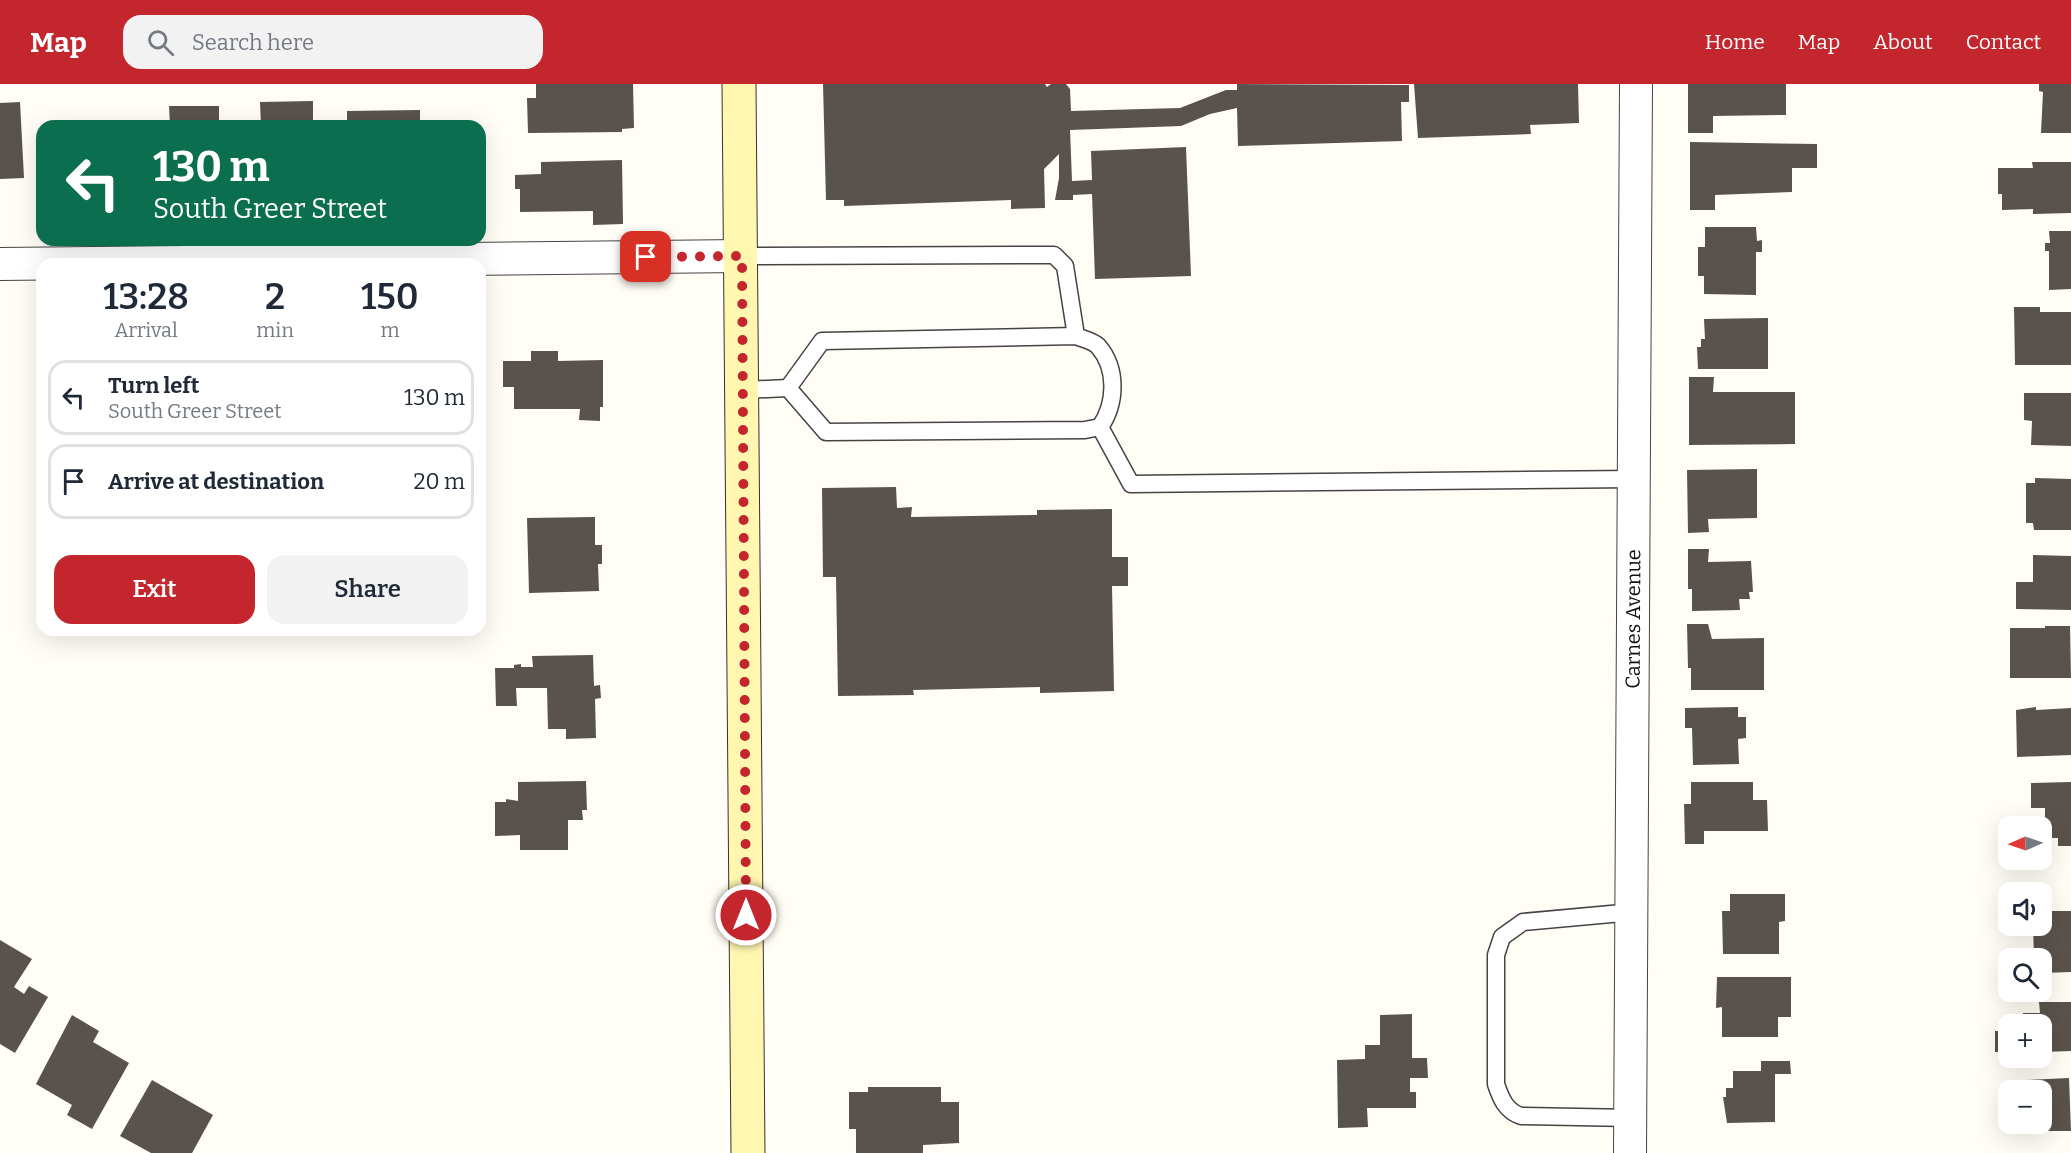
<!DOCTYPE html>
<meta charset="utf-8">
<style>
body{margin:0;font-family:Bitter,serif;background:#f2f2f3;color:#1f2937;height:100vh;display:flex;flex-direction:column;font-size:22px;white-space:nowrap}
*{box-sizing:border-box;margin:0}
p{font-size:20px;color:#747a83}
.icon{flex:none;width:33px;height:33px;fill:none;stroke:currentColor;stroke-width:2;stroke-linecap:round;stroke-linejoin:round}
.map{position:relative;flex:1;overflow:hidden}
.sheet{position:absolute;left:36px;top:174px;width:450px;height:378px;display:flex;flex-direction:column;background:#fff;border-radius:18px;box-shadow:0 6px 24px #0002}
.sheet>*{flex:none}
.guide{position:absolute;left:36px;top:36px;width:450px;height:126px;border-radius:18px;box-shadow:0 6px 24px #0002;background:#0b6e4f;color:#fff;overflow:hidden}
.needle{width:39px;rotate:268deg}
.buttons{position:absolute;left:1998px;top:732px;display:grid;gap:12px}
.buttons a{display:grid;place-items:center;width:54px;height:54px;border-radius:12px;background:#fff;box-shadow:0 6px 24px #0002;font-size:30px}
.pin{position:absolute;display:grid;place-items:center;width:51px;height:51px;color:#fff;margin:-26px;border-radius:12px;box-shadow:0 3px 9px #0006}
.me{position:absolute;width:66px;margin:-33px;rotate:0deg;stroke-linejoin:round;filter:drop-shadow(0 0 4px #0008)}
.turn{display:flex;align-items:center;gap:21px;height:126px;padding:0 18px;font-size:27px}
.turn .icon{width:78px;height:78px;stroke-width:2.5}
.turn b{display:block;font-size:42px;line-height:51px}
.eta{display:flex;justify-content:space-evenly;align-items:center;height:102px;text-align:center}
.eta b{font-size:36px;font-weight:600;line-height:42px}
.cta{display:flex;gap:12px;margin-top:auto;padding:12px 18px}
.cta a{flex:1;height:69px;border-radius:18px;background:#c4262e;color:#fff;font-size:24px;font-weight:600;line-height:69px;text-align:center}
.cta a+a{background:#f2f2f3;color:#1f2937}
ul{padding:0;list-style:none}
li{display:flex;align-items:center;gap:18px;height:75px;margin:0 12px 9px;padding:0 6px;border:3px solid #e0e1e3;border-radius:18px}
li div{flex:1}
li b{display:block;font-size:22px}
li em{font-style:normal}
header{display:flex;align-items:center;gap:36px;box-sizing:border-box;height:84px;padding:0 30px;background:#c4262e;color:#fff}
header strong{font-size:28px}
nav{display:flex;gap:33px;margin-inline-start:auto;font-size:21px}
.search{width:420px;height:54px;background:#f2f2f3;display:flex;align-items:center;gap:15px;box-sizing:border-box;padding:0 21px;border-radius:18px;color:#747a83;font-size:22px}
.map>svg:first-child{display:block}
.building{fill:#5a524d}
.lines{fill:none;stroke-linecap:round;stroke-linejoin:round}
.lane-casing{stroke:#444;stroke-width:19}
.street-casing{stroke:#444;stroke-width:34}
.secondary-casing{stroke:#333;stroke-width:35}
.lane{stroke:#fff;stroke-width:16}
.street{stroke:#fff;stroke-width:32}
.secondary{stroke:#fff6b0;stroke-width:33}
.route{stroke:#c4262e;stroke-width:10;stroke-dasharray:0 18}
.labels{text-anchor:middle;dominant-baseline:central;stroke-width:6;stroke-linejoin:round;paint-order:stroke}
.street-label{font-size:20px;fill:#111;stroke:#fff}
</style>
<header>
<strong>Map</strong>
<div class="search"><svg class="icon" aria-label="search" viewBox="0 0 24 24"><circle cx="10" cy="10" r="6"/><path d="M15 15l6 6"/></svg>Search here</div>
<nav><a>Home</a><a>Map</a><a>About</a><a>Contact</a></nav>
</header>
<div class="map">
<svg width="2071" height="1069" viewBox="0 0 2071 1069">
<rect width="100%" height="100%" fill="#fffdf5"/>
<g class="building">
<path d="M536 0H633L634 44 622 45V48L528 49 527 14H536Z"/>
<path d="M823 0H1045L1047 3 1051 0H1066L1070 5 1071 27 1180 24 1226 6H1237V0L1409 1V18H1401L1402 57 1238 62 1237 24 1210 30 1181 42 1070 46 1072 97 1092 96 1091 67 1186 63 1191 192 1095 195 1092 110 1073 111V116H1055L1059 94V70L1044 85 1045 124 1011 125V116L844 122V116H826Z"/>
<path d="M1414 0H1578L1579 39 1530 41 1531 50 1418 54Z"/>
<path d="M1688 0H1786V31L1713 32V49H1688Z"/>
<path d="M2039 0H2071V49H2041L2043 8 2039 7Z"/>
<path d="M313 17V42H261L260 18Z"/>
<path d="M20 18 24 94 0 95V19Z"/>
<path d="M169 22H219V42H170Z"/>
<path d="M420 26V42H347V27Z"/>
<path d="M1690 58 1817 60V84H1792V108L1715 111V126H1690Z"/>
<path d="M622 76 623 140 593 141V127L520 128V105H515V91L541 90V78Z"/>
<path d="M2032 78H2071V129L2033 130V125L2002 126V110H1998V84H2033Z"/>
<path d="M1705 143H1756L1757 157 1762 156V168H1756V211L1704 210V192H1698V163H1705Z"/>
<path d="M2049 147H2071V205L2049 206V167H2045V159H2050Z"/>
<path d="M2014 223H2040V228H2071V281H2015Z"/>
<path d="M1768 234V285H1698L1697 263H1701V255H1705L1704 235Z"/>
<path d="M531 267H558V277L603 276V323H600V337L579 336 580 325H514V303H503V277H531Z"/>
<path d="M1689 293H1714L1713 308H1795V360L1689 361Z"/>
<path d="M2024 309H2071V362L2031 361 2032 337 2024 336Z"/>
<path d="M1757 385V434L1708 435 1709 448 1688 449 1687 386Z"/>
<path d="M2035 394 2071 395V446H2034L2033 439H2026V399H2035Z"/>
<path d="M896 403 897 424 912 423 911 433 1037 431V426L1112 425V473H1128V502H1112L1114 607 1040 609V603L913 606 914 611 838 612 836 493H823L822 404Z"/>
<path d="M595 433V461H602V480H598L599 507 529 509 527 434Z"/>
<path d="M1688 465H1709L1708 478 1751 477 1753 508H1749L1750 515H1739L1740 526 1692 527V505H1688Z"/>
<path d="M2033 471 2071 472V526L2016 525V498H2033Z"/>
<path d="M1687 540H1708L1712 555 1764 554V606H1691V584H1688Z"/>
<path d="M2045 542H2070L2071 594H2010V544H2045Z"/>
<path d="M593 571 594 602 600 601 601 614 595 615 596 654 566 655V645H548L547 604H516L517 622H496L495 584H514V581L521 580V583H533L532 572Z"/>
<path d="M1738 623V633H1746V654L1738 655 1739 680 1693 681 1692 644H1685V624Z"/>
<path d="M2036 623V626L2071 624V671L2017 673 2016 626Z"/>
<path d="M586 697 587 726H582L583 736H568V766H520V751L495 752V718H506V715L518 717V698Z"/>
<path d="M1691 698H1753V716H1767L1768 747H1704V760H1685L1684 720H1691Z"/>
<path d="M2071 698V762H2058V754H2042V742H2034V735L2045 734V724H2031V699Z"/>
<path d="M1730 810H1785V837L1779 838V870H1723L1722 827H1730Z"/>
<path d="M2042 827H2071V888L2042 889V874H2034L2033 842H2042Z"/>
<path d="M0 856 32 875 14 903 24 910 29 902 48 913 15 969 0 960Z"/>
<path d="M1717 893H1791V933H1778V953H1722V923L1716 924Z"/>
<path d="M2039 918H2071V967L2042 968V940H2023V929H2040Z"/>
<path d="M1412 930V974H1427L1428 994H1410V1008H1416V1024H1367L1368 1043 1338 1044 1337 976 1365 975V961H1380V931Z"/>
<path d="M72 931 99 947 93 958 129 979 92 1045 67 1031 72 1021 36 1000Z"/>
<rect x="1995" y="947" width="13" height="21"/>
<path d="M1761 977H1790L1791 990H1775V1038L1727 1039 1723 1013H1726V1004H1733V987H1761Z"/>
<path d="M2069 994 2071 1047H2031V1040H2042V1006H2027V996Z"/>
<path d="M152 996 213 1031 192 1069H151L120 1052Z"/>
<path d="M868 1003H941V1018H959V1059L923 1061V1069H856V1045H849V1008H868Z"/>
</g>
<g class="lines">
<g class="lane-casing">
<g id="lane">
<path d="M742 172 1054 171 1065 182 1076 252"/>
<path d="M1076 252C1083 255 1093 257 1098 262 1118 285 1116 320 1100 343L1085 346 826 348 788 304 822 257Z"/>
<path d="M743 306 788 304"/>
<path d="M1100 343 1131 400 1635 395"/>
<path d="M1632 1034 1521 1032C1506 1027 1501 1015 1496 1000V871L1502 853 1523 838 1633 828"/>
</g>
</g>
<g class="street-casing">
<g id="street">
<path d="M0 180 742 172"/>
<path id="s1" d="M1630 1069 1636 0"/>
</g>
</g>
<g class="secondary-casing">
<path id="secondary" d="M739 0 748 1069"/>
</g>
<use href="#lane" class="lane"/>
<use href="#street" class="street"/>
<use href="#secondary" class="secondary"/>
</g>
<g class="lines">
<path class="route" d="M646 173 742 172 746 831"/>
</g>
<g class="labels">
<g class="street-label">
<text stroke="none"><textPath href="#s1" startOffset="534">Carnes Avenue</textPath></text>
</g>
</g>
</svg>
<div class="buttons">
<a><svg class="needle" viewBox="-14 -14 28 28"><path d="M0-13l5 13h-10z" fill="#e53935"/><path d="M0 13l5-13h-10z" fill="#747a83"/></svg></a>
<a><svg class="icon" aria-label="sound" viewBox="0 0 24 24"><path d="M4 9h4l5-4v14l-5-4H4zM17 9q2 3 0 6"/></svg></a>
<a><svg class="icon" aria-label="search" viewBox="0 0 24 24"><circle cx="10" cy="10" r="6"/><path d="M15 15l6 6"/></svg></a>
<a>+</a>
<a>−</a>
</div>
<div class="pin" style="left:646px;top:173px;background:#d93025"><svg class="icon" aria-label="arrive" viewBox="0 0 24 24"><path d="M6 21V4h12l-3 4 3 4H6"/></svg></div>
<svg class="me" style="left:746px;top:831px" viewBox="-20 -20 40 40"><circle r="17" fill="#c4262e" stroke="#fff" stroke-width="3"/><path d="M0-11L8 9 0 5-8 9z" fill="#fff"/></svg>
<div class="guide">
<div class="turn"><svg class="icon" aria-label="left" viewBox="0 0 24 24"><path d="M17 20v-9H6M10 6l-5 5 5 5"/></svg><div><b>130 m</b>South Greer Street</div></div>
</div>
<section class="sheet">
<div class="eta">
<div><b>13:28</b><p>Arrival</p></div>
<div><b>2</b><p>min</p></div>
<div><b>150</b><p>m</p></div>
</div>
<ul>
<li><svg class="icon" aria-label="left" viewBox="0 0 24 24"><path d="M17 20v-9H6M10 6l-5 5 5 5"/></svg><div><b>Turn left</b><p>South Greer Street</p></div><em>130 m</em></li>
<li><svg class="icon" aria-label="arrive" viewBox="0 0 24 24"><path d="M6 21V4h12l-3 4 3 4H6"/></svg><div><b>Arrive at destination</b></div><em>20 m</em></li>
</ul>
<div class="cta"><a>Exit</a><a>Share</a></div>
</section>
</div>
